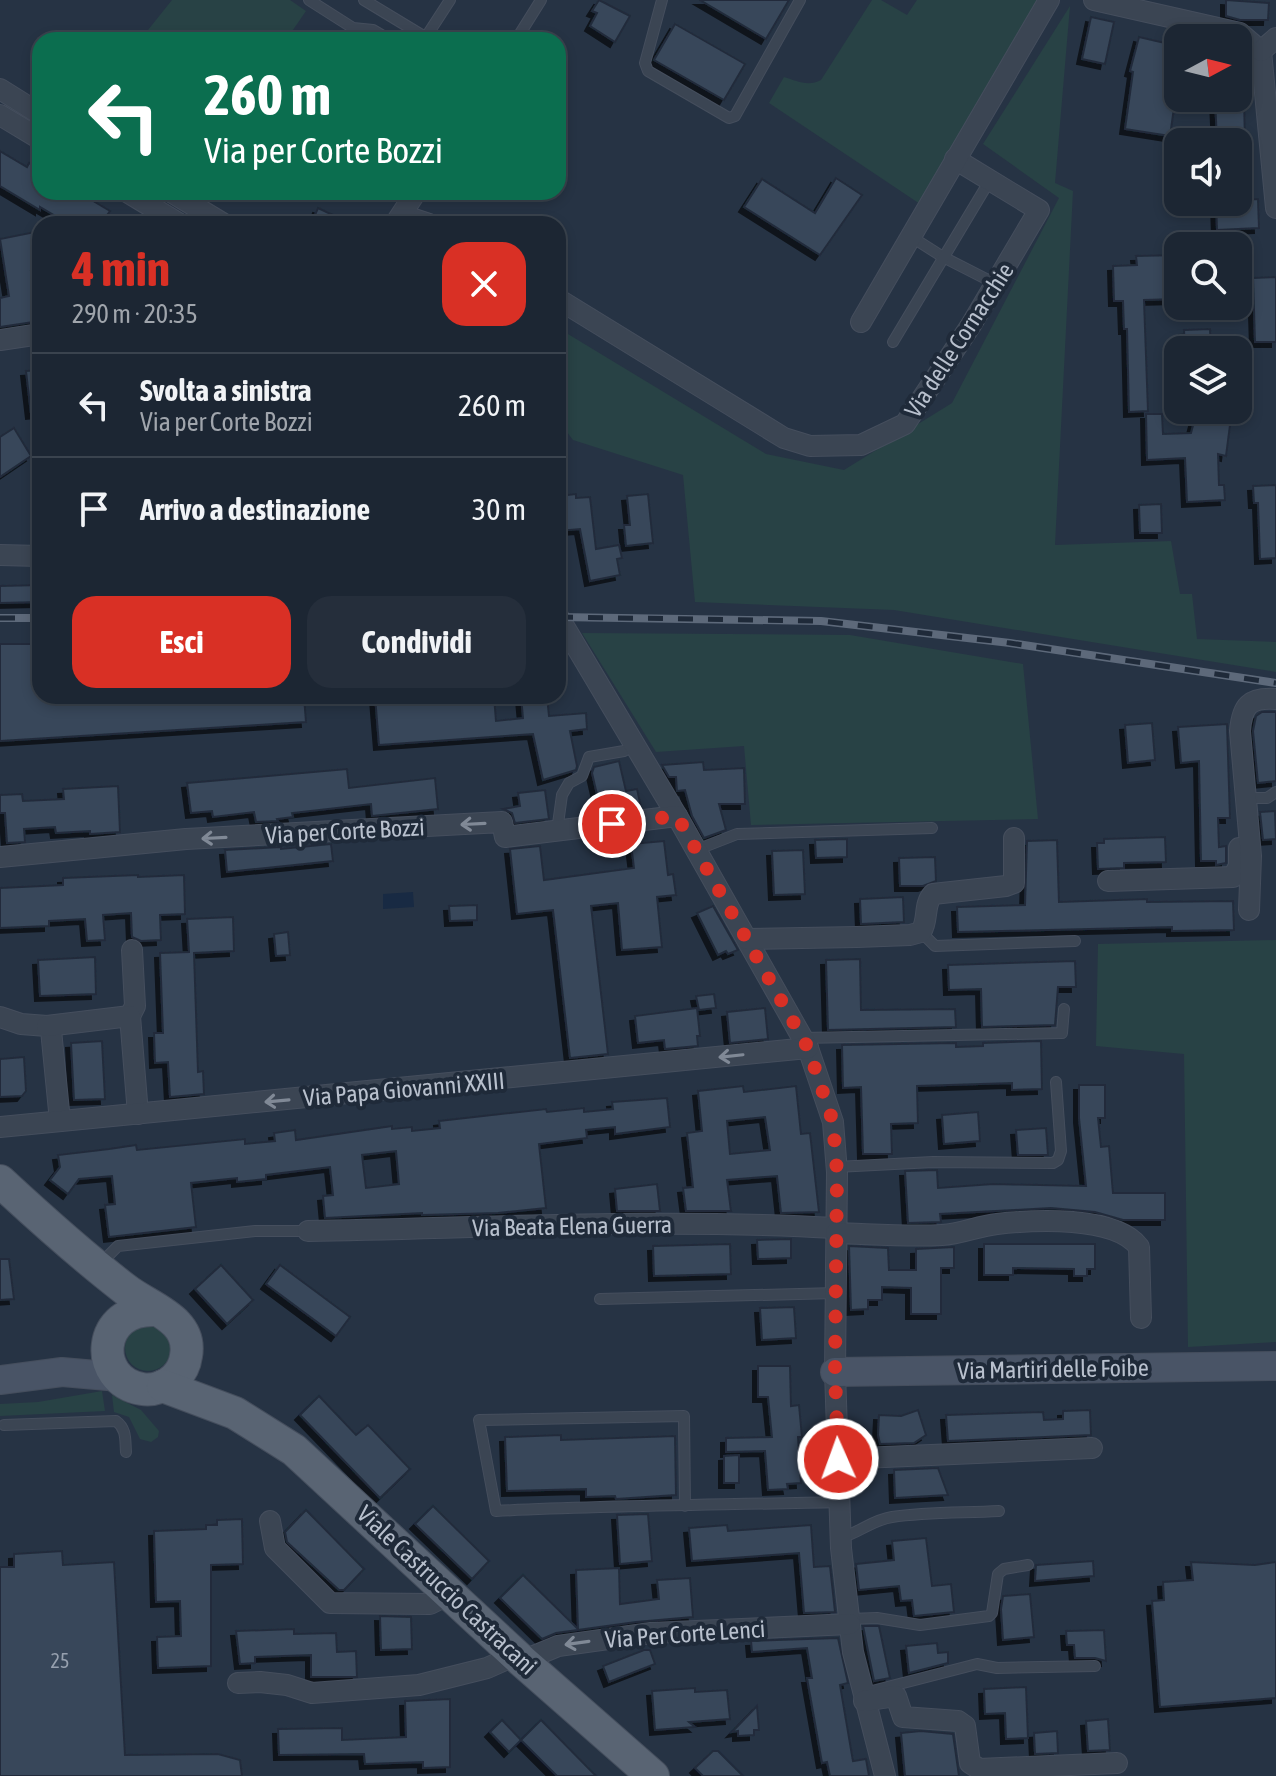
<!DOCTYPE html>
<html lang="it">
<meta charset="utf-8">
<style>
body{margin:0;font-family:"Asap Condensed",sans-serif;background:#252e3b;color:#f1f3f6;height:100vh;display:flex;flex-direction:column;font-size:30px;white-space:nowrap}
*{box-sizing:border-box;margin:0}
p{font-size:26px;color:#a0a5ac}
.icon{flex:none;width:44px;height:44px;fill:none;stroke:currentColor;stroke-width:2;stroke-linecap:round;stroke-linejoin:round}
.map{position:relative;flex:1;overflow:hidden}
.drawer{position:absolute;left:32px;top:216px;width:534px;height:488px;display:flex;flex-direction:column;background:#1c2633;border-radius:24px;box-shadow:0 4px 12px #0003,0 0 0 2px #3a434e}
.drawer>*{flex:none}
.banner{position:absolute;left:32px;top:32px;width:534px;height:168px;border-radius:24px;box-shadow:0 4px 12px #0003,0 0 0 2px #3a434e;background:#0b6e4f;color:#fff;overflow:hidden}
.needle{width:52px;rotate:83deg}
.tools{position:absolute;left:1164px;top:24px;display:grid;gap:16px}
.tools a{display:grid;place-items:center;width:88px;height:88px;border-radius:16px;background:#1c2633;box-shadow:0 4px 12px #0003,0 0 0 2px #3a434e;font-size:40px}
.pin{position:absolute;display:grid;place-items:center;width:68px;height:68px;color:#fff;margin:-34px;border:4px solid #fff;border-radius:50%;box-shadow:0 2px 8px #0007}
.me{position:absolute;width:88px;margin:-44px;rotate:358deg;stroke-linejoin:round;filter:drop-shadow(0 0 6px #0008)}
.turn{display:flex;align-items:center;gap:28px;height:168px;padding:0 40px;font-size:36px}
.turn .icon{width:104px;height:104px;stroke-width:2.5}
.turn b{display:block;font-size:56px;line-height:68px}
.round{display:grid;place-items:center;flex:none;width:84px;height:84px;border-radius:24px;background:#252e3b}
.headline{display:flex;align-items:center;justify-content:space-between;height:136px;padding:0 40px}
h1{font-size:48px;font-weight:700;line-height:60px;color:#d93025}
.button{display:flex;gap:16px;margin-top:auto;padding:16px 40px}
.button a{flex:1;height:92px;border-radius:24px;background:#d93025;color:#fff;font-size:32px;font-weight:700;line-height:92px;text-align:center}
.button a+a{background:#252e3b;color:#f1f3f6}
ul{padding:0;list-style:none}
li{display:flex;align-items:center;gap:24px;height:104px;padding:0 40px;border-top:2px solid #3a434e}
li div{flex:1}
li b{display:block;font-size:30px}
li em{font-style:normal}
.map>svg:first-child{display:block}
.green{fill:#284245}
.water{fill:#182a43}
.building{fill:#38475a;stroke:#212c3b;stroke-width:2;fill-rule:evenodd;filter:url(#shadow)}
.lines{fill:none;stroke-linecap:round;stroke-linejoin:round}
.lane-casing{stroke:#454e5d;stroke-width:12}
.street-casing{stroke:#454e5d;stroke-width:22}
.secondary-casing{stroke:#454e5d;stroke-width:30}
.primary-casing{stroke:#454e5d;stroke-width:34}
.lane{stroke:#3b4553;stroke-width:10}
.street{stroke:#3b4553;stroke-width:20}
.secondary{stroke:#495466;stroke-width:28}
.primary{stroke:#596473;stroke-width:32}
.rail-casing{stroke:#5d697a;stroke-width:8}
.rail{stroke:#1f2a39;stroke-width:5;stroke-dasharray:15;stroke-linecap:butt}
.oneway{stroke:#808996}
.route{stroke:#d93025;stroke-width:14;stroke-dasharray:0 25.2}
.labels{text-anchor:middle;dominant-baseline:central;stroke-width:8;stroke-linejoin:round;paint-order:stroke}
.number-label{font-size:20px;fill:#96a0ae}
.street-label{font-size:24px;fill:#b8c0cd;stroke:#1f2a39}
</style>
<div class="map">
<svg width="1276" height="1776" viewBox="0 0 1276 1776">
<defs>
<filter id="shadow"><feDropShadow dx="-5" dy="5" stdDeviation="0" flood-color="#0009"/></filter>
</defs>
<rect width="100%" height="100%" fill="#263344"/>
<g class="green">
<path d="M172 0H290L306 11 286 40H140Z"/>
<path d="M872 0H881L907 15 917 0H1044L920 204 769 103 784 77C797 81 808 87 821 80Z"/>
<path d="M1070 6 1055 183 1073 191 1055 545 1171 541 1180 594H1192L1197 639 1276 642V672L894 610 695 602 683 475 573 440 558 420V328L766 454 844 470 952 403 1059 198 983 144Z"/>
<path d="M582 633 850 635 1023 664 1038 819 751 825 744 746 656 752Z"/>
<path d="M1276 940V1342L1188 1347 1184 1054 1096 1046 1098 944Z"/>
<circle cx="148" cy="1348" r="23"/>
<path d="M102 1391 105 1411 0 1416V1404L38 1402Z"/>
<path d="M112 1395 141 1410 159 1431 158 1437 151 1442 140 1439 129 1417 114 1412Z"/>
</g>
<path class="water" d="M413 892 414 907 383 909V894Z"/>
<g class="building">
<path d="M599 0 630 16 615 42 590 26 597 13 592 11Z"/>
<path d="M700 0H789L766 39Z"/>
<path d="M1226 0 1269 3 1268 20H1240L1226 16Z"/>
<path d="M1091 17 1114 22 1105 64 1082 59Z"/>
<path d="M675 24 745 64 724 100 654 60Z"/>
<path d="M1139 37 1178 46V80L1170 136 1125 129 1133 72 1130 71Z"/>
<path d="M1215 98H1244L1245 142H1217Z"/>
<path d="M0 151 27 167 29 163 40 170V192H78L110 211 108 214 126 224H69L40 207V210L0 186Z"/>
<path d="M836 178 862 195 820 255 744 207 762 179 815 213Z"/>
<path d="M1258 199 1259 228 1217 230 1216 202Z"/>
<path d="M318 208 352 224H311Z"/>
<path d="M40 231V269L31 271 40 321 0 327V298L9 296 0 239Z"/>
<path d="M1178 255V299L1144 300 1148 411 1129 412 1127 329H1124L1123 301H1114L1113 266 1137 265 1136 256Z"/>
<path d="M1276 277V342H1255L1253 278Z"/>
<path d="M1210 329 1211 350H1185L1184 330Z"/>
<path d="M40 370V413L31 414 26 371Z"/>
<path d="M1197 410H1232L1226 456 1218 454 1219 485H1224L1225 500 1187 502 1185 458 1147 460 1146 414H1162L1163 434 1191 433Z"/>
<path d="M14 428 31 456 0 477V437Z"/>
<path d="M1276 485V558L1260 559 1258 503H1254L1253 486Z"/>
<path d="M576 494V498L590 497 596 549 619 545 622 558 617 559 620 575 590 581 580 529 558 531V496Z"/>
<path d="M648 494 653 543 626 546 624 525H630L627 496Z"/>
<path d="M1161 504 1162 533H1140L1139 505Z"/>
<path d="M40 585V602L0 603V586Z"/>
<path d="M0 644H40V696H304L306 722 0 741Z"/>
<path d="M375 696H494L496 721 523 718 521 696H547L549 716 586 713 587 729 570 731 577 766 576 770 543 780 533 734 379 745Z"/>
<path d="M1262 712H1276V781L1258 783 1253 731 1256 716Z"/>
<path d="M1152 723 1155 760 1128 763 1125 725Z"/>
<path d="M1227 724 1230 818H1218L1219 847 1226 846V863L1216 865V861H1201L1199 761 1181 763 1178 727Z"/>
<path d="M619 761 626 791 637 789 641 807 601 812 592 773 594 767Z"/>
<path d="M703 762 704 770 744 768 745 804H719L726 830 704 838 692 816 685 790 677 791 676 777H669L662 765Z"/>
<path d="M347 769 349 788 435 778 438 809 372 816 371 804 292 813 293 817 277 819 278 821 256 822 254 812 213 817 212 811 191 813 187 783Z"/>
<path d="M118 786 120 832 90 834V831L56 833 55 827 24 829 25 842 7 843 5 813H0V795L22 794 23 801 64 799 63 789Z"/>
<path d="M545 790 549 819 515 823 512 813 503 809 520 806 518 793Z"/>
<path d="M1275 811 1276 839 1263 840 1260 812Z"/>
<path d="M1165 837 1166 862 1124 863V868L1098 869 1097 843H1104V839Z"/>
<path d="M847 839V857L816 858 815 840Z"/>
<path d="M1057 840 1059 902 1147 899V902L1233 901 1234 930 1172 931V927L958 932 957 907 1025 905 1027 841Z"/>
<path d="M664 841 668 875 673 874 676 895 657 897 662 947 622 950 618 903 591 906 608 1054 570 1058 553 910 517 914 510 849 540 846 544 880 634 868 631 844Z"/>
<path d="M331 844 333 861 227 872 225 850 281 847V849Z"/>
<path d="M803 850 805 894 774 895 772 851Z"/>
<path d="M935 857 936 881 923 886H900L899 858Z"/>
<path d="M138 875V877L184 875 185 914 160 915 161 940 141 941 132 937 131 913 103 915 105 940 87 941 85 919 49 921V926L0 928V888L63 885V878Z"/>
<path d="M903 897 904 922 861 924 860 899Z"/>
<path d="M477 905V920L450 921 449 906Z"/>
<path d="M713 906 738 950 728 954 726 951 718 955 697 913Z"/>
<path d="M233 917 234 951 194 953 198 1072 203 1071 204 1094 170 1097 168 1062 155 1063 154 1033H163L160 953 189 952 187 919Z"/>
<path d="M288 932 290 955 276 956 274 934Z"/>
<path d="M95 957 96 994 40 996 38 960Z"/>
<path d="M860 959 861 1010 955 1009 956 1027 828 1030 826 960Z"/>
<path d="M1075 961 1076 987H1058L1055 1025 982 1027 981 989 949 990 948 965Z"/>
<path d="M714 994 716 1008 699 1010 696 996Z"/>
<path d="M697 1008 700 1036H697L698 1046 665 1049 664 1040 638 1043 635 1016Z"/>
<path d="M765 1008 768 1039 730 1043 727 1012Z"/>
<path d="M102 1041 105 1099 74 1100 71 1043Z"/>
<path d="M1041 1041 1042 1089 1012 1090V1083L917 1086 918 1123 891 1124 892 1154H863L861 1087 843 1088 842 1045 956 1043V1047L983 1046V1043Z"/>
<path d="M24 1057 26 1091 22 1096 0 1097V1059Z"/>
<path d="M1079 1085H1105V1118H1098L1101 1147 1109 1146 1113 1193H1165V1220H1123L1095 1212 1051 1208 940 1214 941 1222 908 1223 905 1171 937 1170 938 1188 993 1184 1086 1186 1079 1118Z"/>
<path d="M743 1086 744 1092 796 1086 801 1134 810 1133 819 1212 781 1213 777 1176 727 1180 731 1211H686L683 1188 693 1187 687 1133 702 1131 698 1091ZM765 1117 770 1150 730 1154 727 1121Z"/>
<path d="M667 1098 670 1127 615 1134V1127L586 1130 587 1138 539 1144 546 1208 498 1213 422 1215V1213L325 1218 323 1196 333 1195 330 1167 266 1175V1179L237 1182V1178L191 1183 196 1227 109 1237 105 1205 115 1204 112 1176 79 1179 68 1194 50 1180 60 1167 58 1155 109 1149 136 1145 137 1150 245 1139V1144L275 1141 274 1133 295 1130 296 1140 392 1126V1129L412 1127V1131L440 1128 439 1121 546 1109 547 1112 584 1108V1112L613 1109 612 1102ZM396 1151 399 1184 366 1188 362 1155Z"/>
<path d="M978 1112 980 1141 944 1144 942 1115Z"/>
<path d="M1046 1128 1048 1155H1018L1016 1130Z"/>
<path d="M657 1184 660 1211H617L615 1189Z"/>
<path d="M791 1239V1258L758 1259 757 1240Z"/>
<path d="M730 1244 731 1274 654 1276 653 1246Z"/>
<path d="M984 1244H1095V1269H1087V1276H1074V1269L1013 1268V1275H984Z"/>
<path d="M849 1246 888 1248 889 1270H916V1249L954 1247V1268H941V1314H911V1288L882 1287V1300H868V1309L851 1310Z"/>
<path d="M0 1259H9L14 1299 0 1300Z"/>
<path d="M221 1265 253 1300 227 1324 195 1289Z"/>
<path d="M280 1265 350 1317 336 1336 266 1284Z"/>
<path d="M794 1307 796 1338 762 1340 760 1308Z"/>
<path d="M758 1366H790L791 1406 799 1405 802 1437H798L801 1483 787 1484 788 1489 768 1490 765 1451 726 1452V1438L772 1437 768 1397H758Z"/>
<path d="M319 1396 356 1435 368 1425 410 1469 380 1498 300 1415Z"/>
<path d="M918 1410 926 1435 914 1443 880 1444 878 1435 879 1415 901 1416Z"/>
<path d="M1090 1410 1091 1435 948 1441 946 1415 1043 1412 1044 1420 1063 1419V1411Z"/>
<path d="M561 1435V1440L675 1436 676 1495 616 1499 615 1496 586 1497V1489L507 1491 505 1437Z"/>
<path d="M739 1455V1483H724V1456Z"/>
<path d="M938 1468 948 1495 895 1498 894 1470Z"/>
<path d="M433 1506 489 1561 472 1579 415 1524Z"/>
<path d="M306 1510 364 1569 344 1590H339L287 1542 285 1532Z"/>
<path d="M648 1514 652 1561 620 1564 617 1515Z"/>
<path d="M242 1519 243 1564 211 1565V1666L158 1668 157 1637 181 1636 180 1601 156 1602 154 1531 206 1529V1525H217V1520Z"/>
<path d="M727 1525 728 1531 811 1525 814 1567 830 1566 835 1612 804 1613 799 1553 692 1561 689 1528Z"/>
<path d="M926 1538 932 1586 951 1584 954 1612 914 1616 912 1600 901 1601 899 1586 859 1590 856 1564 894 1560 892 1541Z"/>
<path d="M62 1551 63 1565 114 1562 125 1755 218 1754 240 1760 242 1776H0V1567H14V1554Z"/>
<path d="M1093 1561 1094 1576 1035 1581 1036 1565Z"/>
<path d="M1191 1562 1255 1565 1276 1562V1698L1160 1707 1152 1601 1164 1600 1163 1582 1193 1580Z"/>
<path d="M619 1568 620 1604 659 1599 657 1580 690 1578 693 1617 636 1622 556 1633 542 1639 500 1598 523 1575 578 1629 576 1570Z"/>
<path d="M1030 1594 1034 1637 1003 1640 1001 1609 1003 1596Z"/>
<path d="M380 1616 411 1617 412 1649 381 1650Z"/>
<path d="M863 1626H879L890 1678 874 1681Z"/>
<path d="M294 1629V1634L336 1633 337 1652 356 1651 357 1677H311V1655L255 1657V1663L240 1664 236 1631Z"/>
<path d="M1104 1630 1106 1661 1095 1658H1075L1074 1645H1067L1066 1631Z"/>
<path d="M838 1638 848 1683 840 1685 853 1761 866 1759 869 1776H830L827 1762 822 1763 807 1678H812L807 1648 752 1652 751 1641Z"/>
<path d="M937 1643 938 1653 948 1652V1663L909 1673 906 1646Z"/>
<path d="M644 1650H650L655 1664 609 1682 603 1666Z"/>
<path d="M1026 1687 1028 1738 1006 1739 1005 1713 985 1714 984 1689Z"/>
<path d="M695 1688V1692L727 1690 730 1719 689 1722 695 1727 655 1730 652 1691Z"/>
<path d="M450 1699V1767L423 1768V1762L365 1764 364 1754 279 1755 278 1729 342 1728V1740L406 1737 405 1701Z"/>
<path d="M757 1706 759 1730H754V1735L738 1736V1731L732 1732Z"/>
<path d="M1108 1719 1110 1750 1088 1751 1086 1721Z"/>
<path d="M502 1720 521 1740 509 1752 490 1732Z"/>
<path d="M541 1720 596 1776H557L521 1740Z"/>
<path d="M921 1731 953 1734 959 1776H905L901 1733Z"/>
<path d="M1057 1731 1058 1753 1035 1754 1034 1733Z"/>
<path d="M713 1751H718L743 1776H703L695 1768Z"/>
</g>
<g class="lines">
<g class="lane-casing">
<g id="lane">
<path d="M309 0 353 28 373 30 390 40"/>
<path d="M364 0 430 40"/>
<path d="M662 0 645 63 648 71 729 118 735 116 800 0"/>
<path d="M424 40 450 0"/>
<path d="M516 40 541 0"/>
<path d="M910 236 943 257 996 284"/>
<path d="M893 342 990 180"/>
<path d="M1245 798H1267L1276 792"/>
<path d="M557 831 562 795 569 783 582 776 589 757 624 751 635 745"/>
<path d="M696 850 737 834 932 828"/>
<path d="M921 932 935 946 1075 941"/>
<path d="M802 1038 1062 1033 1064 1009"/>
<path d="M836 1167 933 1162 1053 1163 1058 1160 1061 1151 1056 1082"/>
<path d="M101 1263 118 1246 255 1231H308"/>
<path d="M600 1299 836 1293"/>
<path d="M4 1425 116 1421C127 1429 125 1440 126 1452"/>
<path d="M685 1506 684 1416 479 1420 496 1511C610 1505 725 1505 839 1502"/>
<path d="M840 1538C859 1533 872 1520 892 1517 927 1512 963 1513 999 1511"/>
<path d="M849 1619 877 1618 920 1625 989 1616 992 1613 998 1574 1004 1569 1028 1565"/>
<path d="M872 1691 977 1664 997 1668 1095 1666"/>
</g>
</g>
<g class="street-casing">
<g id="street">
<path d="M1094 0 1240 33 1261 51 1276 208"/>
<path d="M1261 51 1276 38"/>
<path d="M0 89 40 114"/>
<path d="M0 115 40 139"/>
<path d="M127 192 180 224"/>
<path d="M171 192 224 224"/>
<path d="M402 215 429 224"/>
<path d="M395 224 416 192"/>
<path d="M558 299 784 438 810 446 861 445 905 424 971 325 1039 210 955 159"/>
<path d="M861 322 1049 0"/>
<path d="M0 340 40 334"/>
<path d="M0 555 40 556"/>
<path d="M558 616 677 816 808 1048 833 1122 837 1172 835 1372 841 1548 853 1652 885 1776"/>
<path d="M0 857 186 839 502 822 505 837 677 816"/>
<path d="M1108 881 1233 877 1239 866V848"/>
<path d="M1249 910 1251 856 1240 731C1242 706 1249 697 1276 699"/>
<path d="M747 939 857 937 910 935 921 932C929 919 923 905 933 894L1006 886 1014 883V838"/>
<path d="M130 1016 135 1006 132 950"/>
<path d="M0 1017 21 1024 47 1026 51 1030 60 1121"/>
<path d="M47 1026 130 1016 138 1114"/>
<path d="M0 1127 808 1048"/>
<path d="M308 1231C484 1228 661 1218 836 1228"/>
<path d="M836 1233C871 1234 907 1237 942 1235 961 1234 978 1226 997 1224 1033 1220 1115 1215 1139 1247L1141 1318"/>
<path d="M838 1459 1092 1448"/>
<path d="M270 1521 275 1548 330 1603 430 1604 450 1594"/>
<path d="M522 1661 558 1646 651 1633 850 1624"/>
<path d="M238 1683 260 1682 287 1685 312 1693 419 1685 487 1668 516 1655"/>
<path d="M864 1701 896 1696 903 1717 958 1721 965 1726 970 1763 979 1769 1117 1763"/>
</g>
</g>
<g class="secondary-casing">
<g id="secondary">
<path d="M835 1372 1276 1366"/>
<path d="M0 1380 62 1372 119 1377"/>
</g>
</g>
<g class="primary-casing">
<g id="primary">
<path d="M0 1181C41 1219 81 1255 125 1289 149 1308 193 1319 186 1356 185 1364 181 1372 175 1378 167 1386 154 1391 142 1389 92 1381 96 1307 156 1310"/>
<path d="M163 1386 235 1413 294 1450 522 1661 653 1776"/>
</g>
</g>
<use href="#lane" class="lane"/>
<use href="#street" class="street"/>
<use href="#secondary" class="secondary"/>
<use href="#primary" class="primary"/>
<g class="rail-casing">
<g id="rail">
<path d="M558 617 821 621 1010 643 1276 683"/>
<path d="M0 618H40"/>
</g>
</g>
<use href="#rail" class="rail"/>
</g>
<defs><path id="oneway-shaft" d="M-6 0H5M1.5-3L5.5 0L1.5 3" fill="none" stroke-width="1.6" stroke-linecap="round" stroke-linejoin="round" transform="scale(2)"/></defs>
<g class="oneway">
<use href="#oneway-shaft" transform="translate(473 824) rotate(177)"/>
<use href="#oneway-shaft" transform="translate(214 838) rotate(177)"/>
<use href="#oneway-shaft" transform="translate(731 1056) rotate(174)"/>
<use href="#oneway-shaft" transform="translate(277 1101) rotate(175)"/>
<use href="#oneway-shaft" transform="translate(577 1643) rotate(172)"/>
</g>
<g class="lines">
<path class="route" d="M612 824 677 816 808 1048 833 1122 837 1172 835 1372 838 1459"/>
</g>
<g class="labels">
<g class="number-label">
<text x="60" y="1660">25</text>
</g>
<g class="street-label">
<text transform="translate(959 340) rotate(-57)">Via delle Cornacchie</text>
<text transform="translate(345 831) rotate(-3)">Via per Corte Bozzi</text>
<text transform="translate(404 1089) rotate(-5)">Via Papa Giovanni XXIII</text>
<text transform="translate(572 1226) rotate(-1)">Via Beata Elena Guerra</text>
<text transform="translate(1053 1369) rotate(-1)">Via Martiri delle Foibe</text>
<text transform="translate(447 1590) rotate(43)">Viale Castruccio Castracani</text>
<text transform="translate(685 1634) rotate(-4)">Via Per Corte Lenci</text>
</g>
</g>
</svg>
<div class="tools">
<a><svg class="needle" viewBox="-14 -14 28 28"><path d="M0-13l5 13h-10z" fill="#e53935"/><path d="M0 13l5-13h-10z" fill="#a0a5ac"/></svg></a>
<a><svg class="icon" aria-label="sound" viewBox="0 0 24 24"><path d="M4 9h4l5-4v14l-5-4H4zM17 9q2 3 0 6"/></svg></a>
<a><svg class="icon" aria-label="search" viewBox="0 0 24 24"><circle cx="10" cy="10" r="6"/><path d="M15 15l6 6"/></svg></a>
<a><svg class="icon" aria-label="layers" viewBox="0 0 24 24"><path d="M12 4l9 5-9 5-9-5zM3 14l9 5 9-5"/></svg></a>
</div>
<div class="pin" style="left:612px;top:824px;background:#d93025"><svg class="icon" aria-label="arrive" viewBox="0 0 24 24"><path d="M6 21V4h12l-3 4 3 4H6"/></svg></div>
<svg class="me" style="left:838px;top:1459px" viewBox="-20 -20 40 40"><circle r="17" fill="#d93025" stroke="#fff" stroke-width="3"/><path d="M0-11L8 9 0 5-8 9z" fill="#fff"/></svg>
<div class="banner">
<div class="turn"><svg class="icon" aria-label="left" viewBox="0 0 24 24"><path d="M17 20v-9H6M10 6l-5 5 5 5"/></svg><div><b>260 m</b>Via per Corte Bozzi</div></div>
</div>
<section class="drawer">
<div class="headline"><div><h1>4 min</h1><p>290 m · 20:35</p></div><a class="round" style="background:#d93025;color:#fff"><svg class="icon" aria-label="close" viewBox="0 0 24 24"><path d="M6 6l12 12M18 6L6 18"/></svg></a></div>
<ul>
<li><svg class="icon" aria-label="left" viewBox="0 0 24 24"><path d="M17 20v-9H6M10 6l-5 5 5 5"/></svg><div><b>Svolta a sinistra</b><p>Via per Corte Bozzi</p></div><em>260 m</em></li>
<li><svg class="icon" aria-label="arrive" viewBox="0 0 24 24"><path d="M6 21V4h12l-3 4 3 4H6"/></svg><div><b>Arrivo a destinazione</b></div><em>30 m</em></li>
</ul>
<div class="button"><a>Esci</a><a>Condividi</a></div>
</section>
</div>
